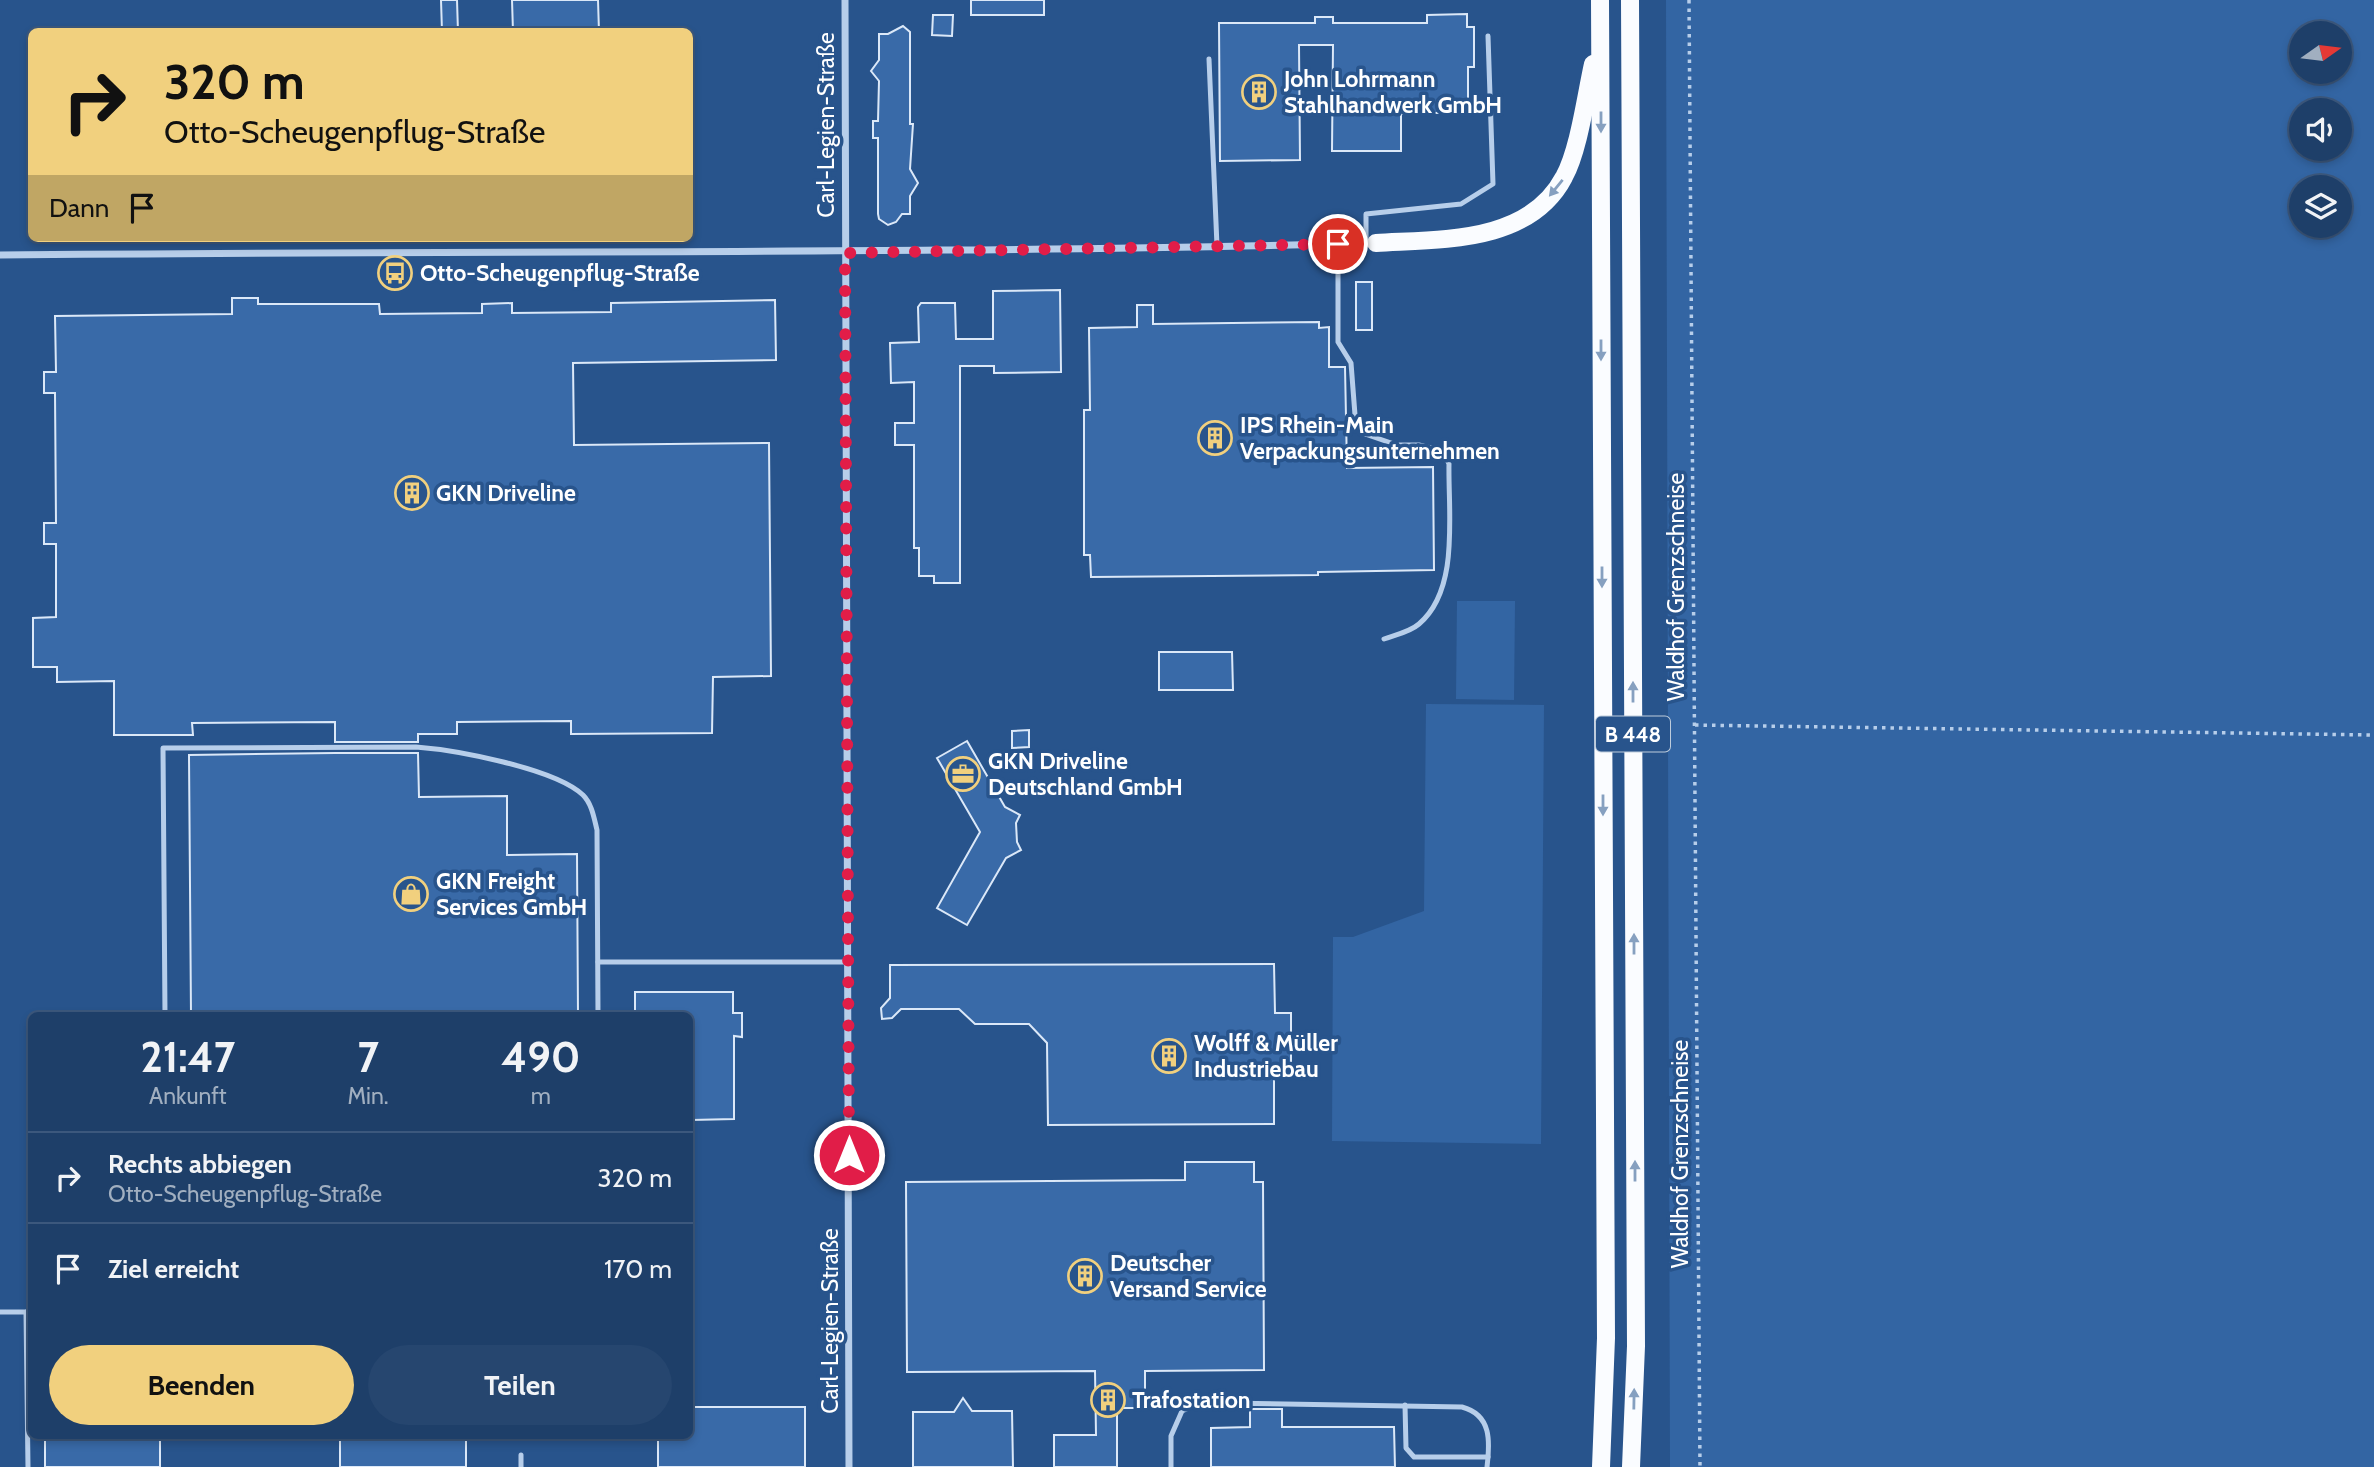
<!DOCTYPE html>
<html lang="de">
<meta charset="utf-8">
<style>
body{margin:0;font-family:Cabin,sans-serif;background:#26466f;color:#f1f3f6;height:100vh;display:flex;flex-direction:column;font-size:26px;white-space:nowrap}
*{box-sizing:border-box;margin:0}
p{font-size:23px;color:#a1afc0}
.icon{flex:none;width:38px;height:38px;fill:none;stroke:currentColor;stroke-width:2;stroke-linecap:round;stroke-linejoin:round}
.map{position:relative;flex:1;overflow:hidden}
.panel{position:absolute;left:28px;top:1012px;width:665px;height:427px;display:flex;flex-direction:column;background:#1e3f69;border-radius:10px;box-shadow:0 4px 10px #0003,0 0 0 2px #3c587d}
.panel>*{flex:none}
.hud{position:absolute;left:28px;top:28px;width:665px;height:214px;border-radius:10px;box-shadow:0 4px 10px #0003,0 0 0 2px #3c587d;background:#f1d07e;color:#111;overflow:hidden}
.needle{width:46px;rotate:76deg}
.tools{position:absolute;left:2289px;top:21px;display:grid;gap:14px}
.tools a{display:grid;place-items:center;width:63px;height:63px;border-radius:50%;background:#1e3f69;box-shadow:0 4px 10px #0003,0 0 0 2px #3c587d;font-size:35px}
.pin{position:absolute;display:grid;place-items:center;width:60px;height:60px;color:#fff;margin:-30px;border:4px solid #fff;border-radius:50%;box-shadow:0 2px 7px #0007}
.me{position:absolute;width:77px;margin:-38px;rotate:0deg;stroke-linejoin:round;filter:drop-shadow(0 0 5px #0008)}
.turn{display:flex;align-items:center;gap:24px;height:147px;padding:0 21px;font-size:32px}
.turn .icon{width:91px;height:91px;stroke-width:2.5}
.turn b{display:block;font-size:49px;line-height:60px}
.then{display:flex;align-items:center;height:66px;padding:0 21px;background:#0003;gap:14px;font-size:26px}
.eta{display:flex;justify-content:space-evenly;align-items:center;height:119px;text-align:center}
.eta b{font-size:42px;font-weight:700;line-height:49px}
.primary-button{display:flex;gap:14px;margin-top:auto;padding:14px 21px}
.primary-button a{flex:1;height:80px;border-radius:42px;background:#f1d07e;color:#111;font-size:28px;font-weight:700;line-height:80px;text-align:center}
.primary-button a+a{background:#26466f;color:#f1f3f6}
ul{padding:0;list-style:none}
li{display:flex;align-items:center;gap:21px;height:91px;padding:0 21px;border-top:2px solid #3c587d}
li div{flex:1}
li b{display:block;font-size:26px}
li em{font-style:normal}
.map>svg:first-child{display:block}
.green{fill:#3365a3;fill-rule:evenodd}
.building{fill:#396aa8;stroke:#dbe8f8;stroke-width:2}
.lines{fill:none;stroke-linecap:round;stroke-linejoin:round}
.path{stroke:#b7ceea;stroke-width:3.5;stroke-dasharray:3.5 5;stroke-linecap:butt}
.lane{stroke:#b7ceea;stroke-width:5}
.street{stroke:#b7ceea;stroke-width:7}
.primary{stroke:#fafcff;stroke-width:18}
.oneway{fill:#86a0c0}
.route{stroke:#e11d48;stroke-width:12;stroke-dasharray:0 21.6}
.labels{text-anchor:middle;dominant-baseline:central;stroke-width:7;stroke-linejoin:round;paint-order:stroke}
.shield{fill:#28548c;stroke:#beccdc;stroke-width:2}
.shield-label{font-size:21px;font-weight:bold;fill:#fff}
.poi-label{font-size:23px;font-weight:bold;fill:#fff;stroke:#28548c;text-anchor:start}
.street-label{font-size:23px;fill:#fff;stroke:#28548c}
</style>
<div class="map">
<svg width="2374" height="1467" viewBox="0 0 2374 1467">
<rect width="100%" height="100%" fill="#28548c"/>
<g class="green">
<path d="M1666 0H2374V1467H1670ZM2301 33H2340V72H2301ZM2301 110H2340V149H2301ZM2301 187H2340V226H2301Z"/>
<path d="M1457 601H1515L1514 700 1456 699Z"/>
<path d="M1426 704 1544 705 1541 1144 1332 1141 1333 937H1353L1424 911Z"/>
</g>
<g class="building">
<path d="M441 0H457L458 32H442Z"/>
<path d="M512 0H598L599 32H513Z"/>
<rect x="971" y="0" width="73" height="15"/>
<path d="M1467 14V27H1474V67H1468V112L1401 114V151H1332L1333 45H1299L1300 160 1220 161 1219 23H1315V17H1333V23H1427V15Z"/>
<path d="M933 15H953L952 36 932 35Z"/>
<path d="M903 26 910 32V124H913L910 169 918 183 910 196V214H902L896 222 888 225 879 219 878 214V138H873V121H878L879 81 871 71 879 60V34H888Z"/>
<rect x="1356" y="282" width="16" height="48"/>
<path d="M1060 290 1061 372 994 373V366H960V583H934V576H919V548H914V445H895V423H914V382L891 383 890 343 919 342 918 307 921 303H955L956 339H993V291Z"/>
<path d="M232 298H258V304H379L380 314 482 313V304L512 303V313L611 312V303L775 300 776 360 573 363 574 445 769 443 771 676 713 677 712 733 571 734V721L457 722V734H418V742H335V722L192 723 193 735H114V681L57 682V667H33V618L56 617V544H44V523H56L55 393H44V372H56L55 316 232 314Z"/>
<path d="M1137 305H1153V324L1319 322V328L1329 327V367H1345L1347 468 1433 467 1434 570 1318 572V575L1091 577 1090 555H1084V410H1090L1089 328 1137 327Z"/>
<path d="M1159 652H1232L1233 690H1159Z"/>
<path d="M1029 730V747L1012 748V731Z"/>
<path d="M967 741 1005 807 1020 815 1016 823 1017 842 1021 850 1006 858 967 925 937 908 980 832 937 758Z"/>
<path d="M335 753H418L419 797 507 796V855L577 854 578 1015H191L189 755Z"/>
<path d="M1274 964 1275 1013H1291V1074H1274V1124L1048 1125 1047 1043 1029 1024H975L959 1009H901L892 1018 882 1019 881 1008 890 998V965Z"/>
<path d="M635 992H733V1013H742V1037L734 1036V1119L691 1120 690 1015H635Z"/>
<path d="M1185 1162H1254V1182H1263L1264 1370 1145 1371V1408H1117V1467H1054V1435H1096L1095 1371 907 1372 906 1182 1185 1180Z"/>
<path d="M963 1398 972 1411H1012L1013 1467H913V1412H954Z"/>
<path d="M690 1407H805V1467H658V1435H690Z"/>
<path d="M1250 1409H1282V1427H1394L1395 1467H1211V1428L1250 1427Z"/>
<rect x="45" y="1435" width="115" height="32"/>
<rect x="340" y="1435" width="126" height="32"/>
</g>
<g class="lines">
<g class="path">
<path d="M1689 0 1700 1467"/>
<path d="M1695 725 2374 735"/>
</g>
<g class="lane">
<path d="M1209 59 1217 246"/>
<path d="M1366 243V214L1461 204 1493 184 1488 36"/>
<path d="M1338 244V342L1351 363 1355 415 1365 434 1397 445H1419L1443 451 1449 464C1448 514 1460 589 1419 624 1410 632 1395 635 1384 639"/>
<path d="M598 962H849"/>
<path d="M165 1015 163 748 416 747C455 750 554 768 583 795 592 804 594 818 597 830L598 1015"/>
<path d="M0 1312H32"/>
<path d="M26 1312 28 1467"/>
<path d="M1405 1405 1406 1448 1414 1457H1488"/>
<path d="M521 1455V1467"/>
<path d="M1171 1467V1436L1182 1411 1197 1404 1225 1403 1462 1407C1492 1415 1490 1442 1487 1467"/>
</g>
<g class="street">
<path d="M845 0 849 1467"/>
<path d="M0 255C458 250 917 255 1375 243"/>
</g>
<g class="primary">
<path d="M1600 0 1606 1338 1601 1467"/>
<path d="M1630 0 1636 1346 1631 1467"/>
<path d="M1376 243C1440 239 1529 244 1564 177 1579 150 1586 95 1593 64"/>
</g>
</g>
<defs><path id="oneway-solid" d="M-6-.8H1V-3.2L6.5 0L1 3.2V.8H-6Z" transform="scale(1.75)"/></defs>
<g class="oneway">
<use href="#oneway-solid" transform="translate(1601 122) rotate(90)"/>
<use href="#oneway-solid" transform="translate(1556 188) rotate(129)"/>
<use href="#oneway-solid" transform="translate(1601 350) rotate(90)"/>
<use href="#oneway-solid" transform="translate(1602 577) rotate(90)"/>
<use href="#oneway-solid" transform="translate(1633 692) rotate(-90)"/>
<use href="#oneway-solid" transform="translate(1603 805) rotate(90)"/>
<use href="#oneway-solid" transform="translate(1634 944) rotate(-90)"/>
<use href="#oneway-solid" transform="translate(1635 1171) rotate(-90)"/>
<use href="#oneway-solid" transform="translate(1634 1399) rotate(-89)"/>
</g>
<g class="lines">
<path class="route" d="M849 1155 845 253 1338 244"/>
</g>
<defs>
<g id="building-ring" transform="scale(1.75)"><circle r="9.5" fill="#28548c" stroke="#f1d07e" stroke-width="1.5"/><path d="M-4-6H4V6H1V3H-1V6H-4ZM-2.5-4.3h1.7v1.8h-1.7ZM.8-4.3h1.7v1.8H.8ZM-2.5-1h1.7V.8h-1.7ZM.8-1h1.7V.8H.8Z" fill="#f1d07e"/></g>
<g id="bus-ring" transform="scale(1.75)"><circle r="9.5" fill="#28548c" stroke="#f1d07e" stroke-width="1.5"/><path d="M-5-6H5V4H4V6H2V4H-2V6H-4V4H-5ZM-3.5-4V0h7V-4ZM-3.5 1.2v1.5H-2V1.2ZM2 1.2v1.5H3.5V1.2Z" fill="#f1d07e"/></g>
<g id="office-ring" transform="scale(1.75)"><circle r="9.5" fill="#28548c" stroke="#f1d07e" stroke-width="1.5"/><path d="M-6-3h4V-5.5h4V-3h4V5H-6ZM-1-4.5V-3h2v-1.5ZM-6 0V1H6V0Z" fill="#f1d07e"/></g>
<g id="shop-ring" transform="scale(1.75)"><circle r="9.5" fill="#28548c" stroke="#f1d07e" stroke-width="1.5"/><path d="M-5-2.5h2.3a2.7 3.5 0 0 1 5.4 0H5L5.5 6h-11ZM-1.5-2.5h3a1.5 2.3 0 0 0-3 0Z" fill="#f1d07e"/></g>
</defs>
<g fill-rule="evenodd">
<use href="#building-ring" x="1259" y="92"/>
<use href="#bus-ring" x="395" y="273"/>
<use href="#building-ring" x="1215" y="438"/>
<use href="#building-ring" x="412" y="493"/>
<use href="#office-ring" x="963" y="774"/>
<use href="#shop-ring" x="411" y="894"/>
<use href="#building-ring" x="1169" y="1056"/>
<use href="#building-ring" x="1085" y="1276"/>
<use href="#building-ring" x="1108" y="1400"/>
</g>
<g class="labels">
<rect class="shield" x="1596" y="716.5" width="74" height="35" rx="5"/>
<g class="shield-label">
<text x="1633" y="734">B 448</text>
</g>
<g class="poi-label">
<text x="1284" y="79">John Lohrmann<tspan x="1284" dy="26">Stahlhandwerk GmbH</tspan></text>
<text x="420" y="273">Otto-Scheugenpflug-Straße</text>
<text x="1240" y="425">IPS Rhein-Main<tspan x="1240" dy="26">Verpackungsunternehmen</tspan></text>
<text x="436" y="493">GKN Driveline</text>
<text x="988" y="761">GKN Driveline<tspan x="988" dy="26">Deutschland GmbH</tspan></text>
<text x="436" y="881">GKN Freight<tspan x="436" dy="26">Services GmbH</tspan></text>
<text x="1194" y="1043">Wolff &amp; Müller<tspan x="1194" dy="26">Industriebau</tspan></text>
<text x="1110" y="1263">Deutscher<tspan x="1110" dy="26">Versand Service</tspan></text>
<text x="1132" y="1400">Trafostation</text>
</g>
<g class="street-label">
<text transform="translate(826 125) rotate(-90)">Carl-Legien-Straße</text>
<text transform="translate(1676 587) rotate(-90)">Waldhof Grenzschneise</text>
<text transform="translate(1680 1154) rotate(-90)">Waldhof Grenzschneise</text>
<text transform="translate(830 1321) rotate(-90)">Carl-Legien-Straße</text>
</g>
</g>
</svg>
<div class="tools">
<a><svg class="needle" viewBox="-14 -14 28 28"><path d="M0-13l5 13h-10z" fill="#e53935"/><path d="M0 13l5-13h-10z" fill="#a1afc0"/></svg></a>
<a><svg class="icon" aria-label="sound" viewBox="0 0 24 24"><path d="M4 9h4l5-4v14l-5-4H4zM17 9q2 3 0 6"/></svg></a>
<a><svg class="icon" aria-label="layers" viewBox="0 0 24 24"><path d="M12 4l9 5-9 5-9-5zM3 14l9 5 9-5"/></svg></a>
</div>
<div class="pin" style="left:1338px;top:244px;background:#d93025"><svg class="icon" aria-label="arrive" viewBox="0 0 24 24"><path d="M6 21V4h12l-3 4 3 4H6"/></svg></div>
<svg class="me" style="left:849px;top:1155px" viewBox="-20 -20 40 40"><circle r="17" fill="#e11d48" stroke="#fff" stroke-width="3"/><path d="M0-11L8 9 0 5-8 9z" fill="#fff"/></svg>
<div class="hud">
<div class="turn"><svg class="icon" aria-label="right" viewBox="0 0 24 24"><path d="M7 20v-9h11M14 6l5 5-5 5"/></svg><div><b>320 m</b>Otto-Scheugenpflug-Straße</div></div>
<div class="then">Dann<svg class="icon" aria-label="arrive" viewBox="0 0 24 24"><path d="M6 21V4h12l-3 4 3 4H6"/></svg></div>
</div>
<section class="panel">
<div class="eta">
<div><b>21:47</b><p>Ankunft</p></div>
<div><b>7</b><p>Min.</p></div>
<div><b>490</b><p>m</p></div>
</div>
<ul>
<li><svg class="icon" aria-label="right" viewBox="0 0 24 24"><path d="M7 20v-9h11M14 6l5 5-5 5"/></svg><div><b>Rechts abbiegen</b><p>Otto-Scheugenpflug-Straße</p></div><em>320 m</em></li>
<li><svg class="icon" aria-label="arrive" viewBox="0 0 24 24"><path d="M6 21V4h12l-3 4 3 4H6"/></svg><div><b>Ziel erreicht</b></div><em>170 m</em></li>
</ul>
<div class="primary-button"><a>Beenden</a><a>Teilen</a></div>
</section>
</div>
